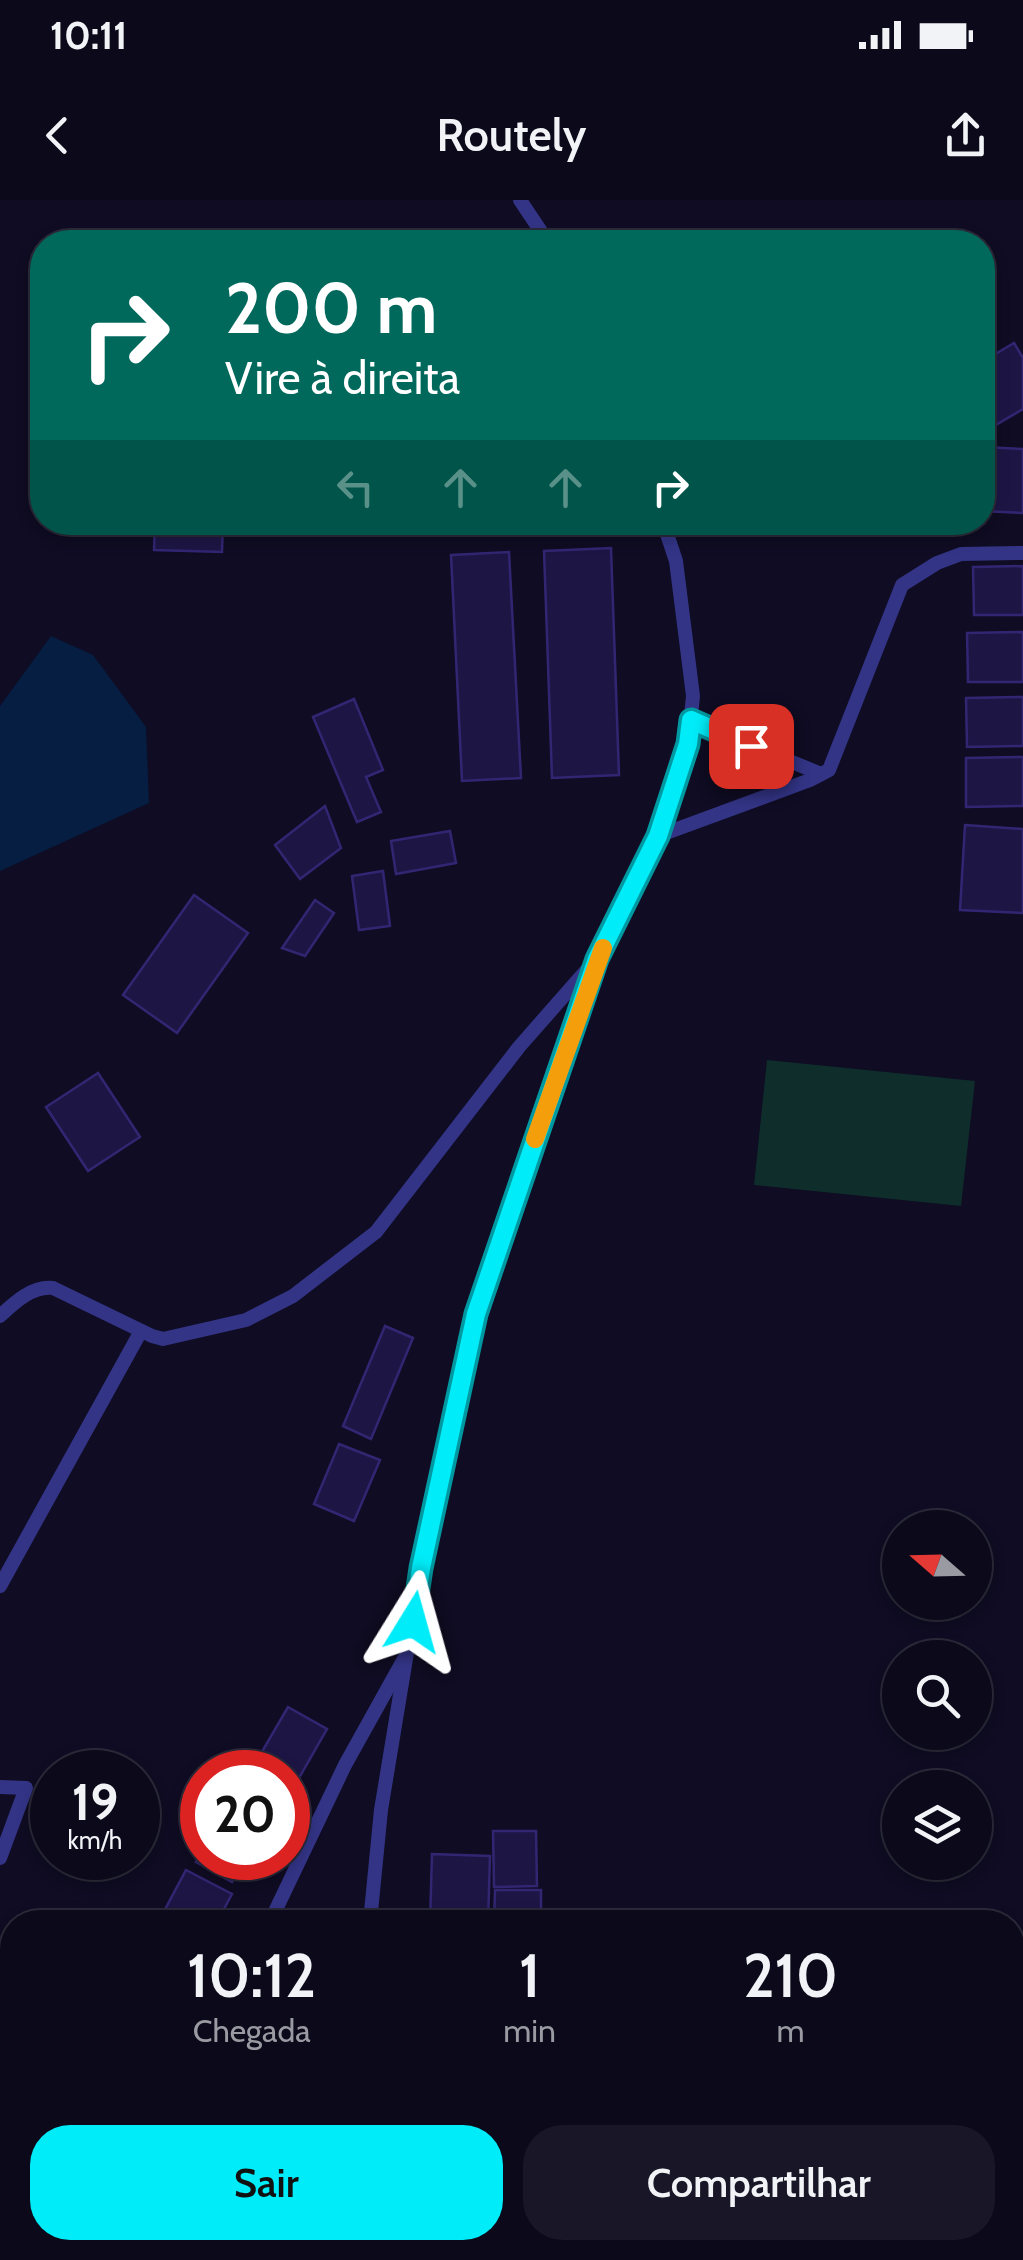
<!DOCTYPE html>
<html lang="pt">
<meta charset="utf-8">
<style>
body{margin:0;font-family:Cabin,sans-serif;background:#191727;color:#f1f3f6;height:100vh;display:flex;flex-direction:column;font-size:38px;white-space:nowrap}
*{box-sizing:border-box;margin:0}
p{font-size:32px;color:#9a9aa2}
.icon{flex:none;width:55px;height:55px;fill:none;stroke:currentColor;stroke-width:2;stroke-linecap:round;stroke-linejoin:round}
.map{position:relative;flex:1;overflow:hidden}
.side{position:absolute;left:0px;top:1710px;width:1025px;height:350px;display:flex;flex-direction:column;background:#0b091a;border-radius:40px 40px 0 0;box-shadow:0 5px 15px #0003,0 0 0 2px #2b2a39}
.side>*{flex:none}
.hud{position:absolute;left:30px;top:30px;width:965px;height:305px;border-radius:40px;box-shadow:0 5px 15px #0003,0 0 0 2px #2b2a39;background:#00695c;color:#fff;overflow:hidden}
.needle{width:65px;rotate:290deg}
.fabs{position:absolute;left:882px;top:1310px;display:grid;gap:20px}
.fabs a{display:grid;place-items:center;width:110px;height:110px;border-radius:50%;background:#0b091a;box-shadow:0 5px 15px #0003,0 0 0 2px #2b2a39;font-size:50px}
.speed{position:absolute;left:30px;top:1550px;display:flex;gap:20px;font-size:50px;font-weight:700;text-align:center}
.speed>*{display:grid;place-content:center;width:130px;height:130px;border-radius:50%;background:#0b091a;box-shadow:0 5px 15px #0003,0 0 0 2px #2b2a39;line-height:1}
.speed small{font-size:25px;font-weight:400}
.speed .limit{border:15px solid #d22;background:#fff;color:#111}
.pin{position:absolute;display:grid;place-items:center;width:85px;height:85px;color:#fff;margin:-42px;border-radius:20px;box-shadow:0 5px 15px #0006}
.me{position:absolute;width:110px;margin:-55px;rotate:8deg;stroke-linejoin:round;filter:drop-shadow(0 0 8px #0008)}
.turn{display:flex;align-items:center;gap:35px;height:210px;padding:0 30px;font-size:45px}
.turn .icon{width:130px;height:130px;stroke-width:2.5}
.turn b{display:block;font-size:70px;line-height:85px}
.lanes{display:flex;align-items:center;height:95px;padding:0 30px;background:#0003;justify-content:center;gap:50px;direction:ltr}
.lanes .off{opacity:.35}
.eta{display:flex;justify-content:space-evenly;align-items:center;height:170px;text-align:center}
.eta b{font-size:60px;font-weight:600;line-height:70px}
.action{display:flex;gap:20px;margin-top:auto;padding:20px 30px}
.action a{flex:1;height:115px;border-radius:40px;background:#00ecf8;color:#111;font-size:40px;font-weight:600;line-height:115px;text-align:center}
.action a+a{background:#191727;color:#f1f3f6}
.status{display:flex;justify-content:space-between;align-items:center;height:70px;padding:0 50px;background:#0b091a;direction:ltr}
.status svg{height:28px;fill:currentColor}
header{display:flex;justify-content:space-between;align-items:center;height:130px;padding:0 30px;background:#0b091a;font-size:45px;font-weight:600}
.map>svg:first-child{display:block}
.green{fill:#0e2d2b}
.water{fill:#051e42}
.building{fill:#1d1645;stroke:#322673;stroke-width:2.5}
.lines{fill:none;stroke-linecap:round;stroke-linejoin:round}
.service{stroke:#333486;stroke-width:14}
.route-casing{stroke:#0099a1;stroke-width:25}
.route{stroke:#00ecf8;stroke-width:18}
.slow{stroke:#f59e0b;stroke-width:18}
</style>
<div class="status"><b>10:11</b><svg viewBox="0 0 49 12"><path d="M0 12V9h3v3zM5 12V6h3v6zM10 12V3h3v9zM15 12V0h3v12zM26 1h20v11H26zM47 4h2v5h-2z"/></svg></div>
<header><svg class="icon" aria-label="back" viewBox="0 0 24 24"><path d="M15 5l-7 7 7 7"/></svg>Routely<svg class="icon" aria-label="share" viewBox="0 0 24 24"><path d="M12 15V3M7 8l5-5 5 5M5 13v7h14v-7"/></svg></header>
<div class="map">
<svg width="1023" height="2060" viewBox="0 0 1023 2060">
<rect width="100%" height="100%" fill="#0f0c23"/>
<path class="green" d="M767 860 975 881 961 1006 754 985Z"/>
<g class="water">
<path d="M51 436 93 455 146 527 149 603 0 671V506Z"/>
<path d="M1023 1834V1918L1013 1928V1848Z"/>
</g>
<g class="building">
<path d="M1014 143 1023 158V209L982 233V162Z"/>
<path d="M984 247 1023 249V313L982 311Z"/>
<path d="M155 322H223L222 352 154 350Z"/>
<path d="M611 348 619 575 552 578 544 351Z"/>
<path d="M509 352 521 578 462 581 451 355Z"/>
<path d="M1023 366V415H974L973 367Z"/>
<path d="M1023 432V482H968L967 433Z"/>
<path d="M1023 497V546L967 547 966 498Z"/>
<path d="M354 499 383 570 366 577 381 612 357 622 313 517Z"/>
<path d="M1023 557V606L966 607V558Z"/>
<path d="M325 606 341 648 300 679 275 645Z"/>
<path d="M965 625 1023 629V713L960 710Z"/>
<path d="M450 631 456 663 396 674 391 641Z"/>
<path d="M383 671 390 726 359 730 352 676Z"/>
<path d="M194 695 248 733 177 833 123 795Z"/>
<path d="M315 700 334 713 305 756 282 748Z"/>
<path d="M98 873 140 937 88 971 46 907Z"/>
<path d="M385 1126 413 1138 371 1239 343 1226Z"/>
<path d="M339 1244 380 1260 354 1321 314 1304Z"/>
<path d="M288 1507 327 1529 299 1578 260 1555Z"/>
<path d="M493 1631H536L537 1686 494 1687Z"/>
<path d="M202 1650V1658H245L232 1682 196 1662Z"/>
<path d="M432 1654 490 1656 488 1722H430Z"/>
<path d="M186 1670 232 1694 217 1722H171L161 1717Z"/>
<path d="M495 1690H541V1722H494Z"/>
<path d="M483 2048H514L505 2060Z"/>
<path d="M615 2048H659L661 2049 649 2060H627Z"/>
</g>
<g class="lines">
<g class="service">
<path d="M520 0 548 42"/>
<path d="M691 520 821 574"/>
<path d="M658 636 810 580 829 570 902 385 937 363 961 354 1023 353"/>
<path d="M0 1116C15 1102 32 1086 53 1088L152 1136 163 1139 246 1120 293 1096 376 1032 519 847 591 765"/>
<path d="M0 1386 141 1131"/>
<path d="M0 1587 26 1588 0 1658"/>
<path d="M270 1722 345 1565 404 1459"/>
<path d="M370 1722 381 1610 421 1368 476 1114 597 759 658 636 688 544 693 496 676 361 663 322"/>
<path d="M441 2048 468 2060"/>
<path d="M599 2048 608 2060"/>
</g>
</g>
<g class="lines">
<g class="route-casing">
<path id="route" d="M413 1422 421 1368 476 1114 597 759 658 636 688 544 691 520 751 546"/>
</g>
<use href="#route" class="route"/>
<path class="slow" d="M535 939 603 748"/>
</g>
</svg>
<div class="fabs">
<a><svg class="needle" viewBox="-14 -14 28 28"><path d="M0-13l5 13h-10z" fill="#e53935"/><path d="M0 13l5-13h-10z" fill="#9a9aa2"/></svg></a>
<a><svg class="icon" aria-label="search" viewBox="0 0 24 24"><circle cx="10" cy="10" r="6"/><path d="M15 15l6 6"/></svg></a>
<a><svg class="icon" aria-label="layers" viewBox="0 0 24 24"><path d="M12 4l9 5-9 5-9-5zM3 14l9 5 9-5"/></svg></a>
</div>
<div class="speed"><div>19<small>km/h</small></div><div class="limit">20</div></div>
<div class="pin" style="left:751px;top:546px;background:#d93025"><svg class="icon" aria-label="arrive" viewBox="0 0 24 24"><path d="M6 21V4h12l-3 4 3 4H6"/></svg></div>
<svg class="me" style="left:413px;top:1422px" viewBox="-20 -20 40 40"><path d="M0-17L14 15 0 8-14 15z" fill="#00ecf8" stroke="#fff" stroke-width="4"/></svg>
<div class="hud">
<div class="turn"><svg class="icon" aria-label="right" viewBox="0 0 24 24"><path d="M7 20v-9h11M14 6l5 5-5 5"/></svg><div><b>200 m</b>Vire à direita</div></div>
<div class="lanes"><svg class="icon off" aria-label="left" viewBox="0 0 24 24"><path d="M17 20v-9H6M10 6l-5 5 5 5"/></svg><svg class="icon off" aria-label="ahead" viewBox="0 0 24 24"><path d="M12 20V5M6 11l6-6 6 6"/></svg><svg class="icon off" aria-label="ahead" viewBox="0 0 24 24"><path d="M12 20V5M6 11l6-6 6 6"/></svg><svg class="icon" aria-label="right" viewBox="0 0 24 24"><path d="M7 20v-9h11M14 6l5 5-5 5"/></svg></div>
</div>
<section class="side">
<div class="eta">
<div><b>10:12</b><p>Chegada</p></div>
<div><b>1</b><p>min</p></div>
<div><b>210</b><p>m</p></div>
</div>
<div class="action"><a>Sair</a><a>Compartilhar</a></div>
</section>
</div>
